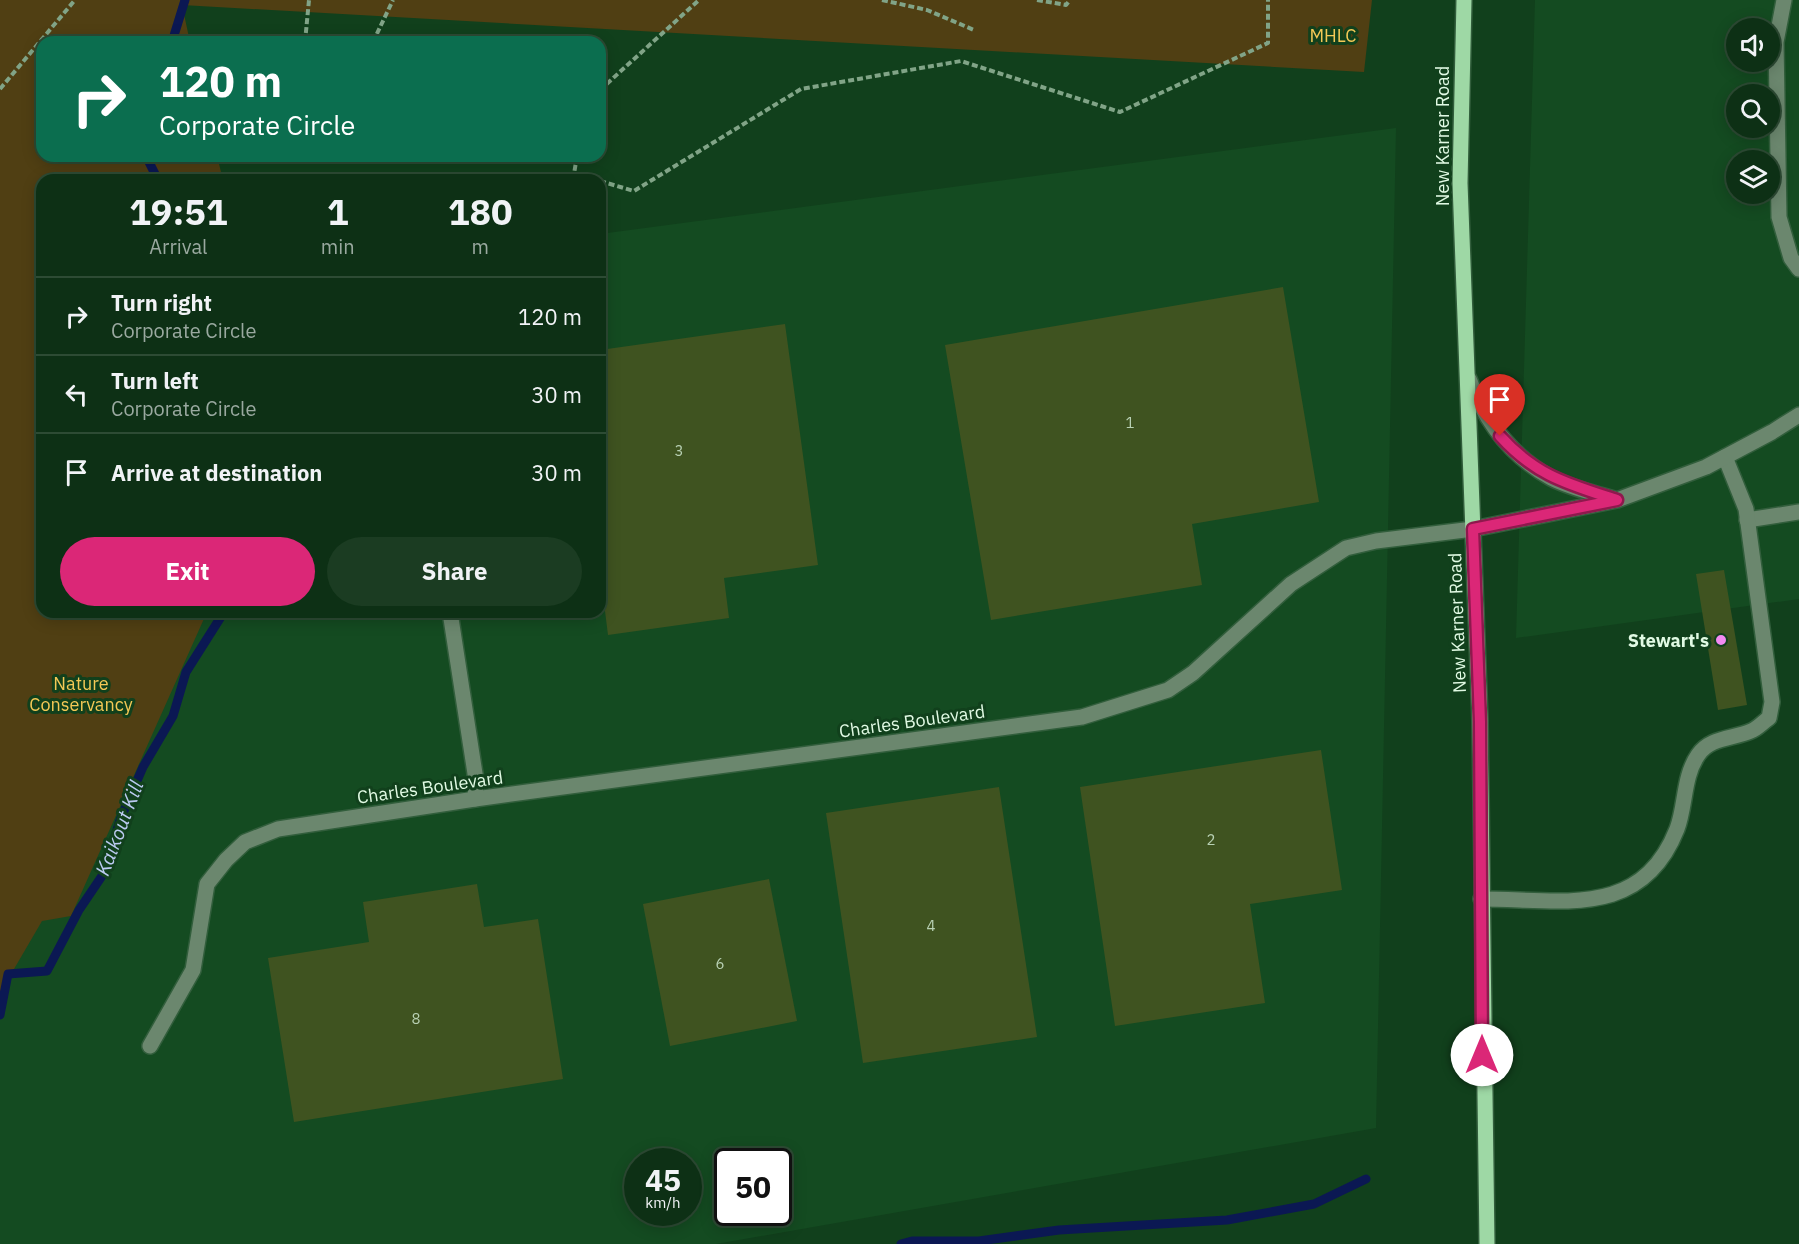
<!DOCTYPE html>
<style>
body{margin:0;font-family:"IBM Plex Sans",sans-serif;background:#1b3c22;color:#f1f3f6;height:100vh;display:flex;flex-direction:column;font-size:22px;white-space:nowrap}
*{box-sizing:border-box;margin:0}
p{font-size:20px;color:#9aa9a0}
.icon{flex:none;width:33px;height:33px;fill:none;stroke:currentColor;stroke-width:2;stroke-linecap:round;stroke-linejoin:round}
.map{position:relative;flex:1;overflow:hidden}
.details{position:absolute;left:36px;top:174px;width:570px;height:444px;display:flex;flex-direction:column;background:#0d3015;border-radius:18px;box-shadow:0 3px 15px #0003,0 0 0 2px #2d4b34}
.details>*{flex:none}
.top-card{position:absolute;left:36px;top:36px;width:570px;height:126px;border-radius:18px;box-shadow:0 3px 15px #0003,0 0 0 2px #2d4b34;background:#0b6e4f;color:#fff;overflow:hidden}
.tools{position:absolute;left:1726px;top:18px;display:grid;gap:12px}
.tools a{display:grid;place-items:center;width:54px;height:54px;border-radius:50%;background:#0d3015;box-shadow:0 3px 15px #0003,0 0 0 2px #2d4b34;font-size:30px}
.speed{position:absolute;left:624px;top:1148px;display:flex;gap:12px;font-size:30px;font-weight:700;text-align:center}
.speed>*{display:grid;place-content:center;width:78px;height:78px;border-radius:50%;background:#0d3015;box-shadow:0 3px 15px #0003,0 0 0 2px #2d4b34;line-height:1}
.speed small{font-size:15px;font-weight:400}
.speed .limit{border:3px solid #111;border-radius:9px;background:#fff;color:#111}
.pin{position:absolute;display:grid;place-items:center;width:51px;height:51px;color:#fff;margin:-62px -26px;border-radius:50% 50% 50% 0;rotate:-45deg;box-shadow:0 0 6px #0007}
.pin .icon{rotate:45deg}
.me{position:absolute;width:66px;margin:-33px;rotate:0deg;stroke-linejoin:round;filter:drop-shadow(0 0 4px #0008)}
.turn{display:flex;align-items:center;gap:21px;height:126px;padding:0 24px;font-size:27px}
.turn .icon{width:78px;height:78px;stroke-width:2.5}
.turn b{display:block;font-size:42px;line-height:51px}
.eta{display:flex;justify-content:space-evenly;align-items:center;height:102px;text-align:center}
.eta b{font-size:36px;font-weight:700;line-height:42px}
.action{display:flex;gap:12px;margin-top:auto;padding:12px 24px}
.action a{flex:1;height:69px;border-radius:36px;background:#db2777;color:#fff;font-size:24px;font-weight:700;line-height:69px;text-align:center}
.action a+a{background:#1b3c22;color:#f1f3f6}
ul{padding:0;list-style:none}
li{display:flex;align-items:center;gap:18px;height:78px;padding:0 24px;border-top:2px solid #2d4b34}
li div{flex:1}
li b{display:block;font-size:22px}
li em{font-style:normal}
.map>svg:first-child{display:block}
.built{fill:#144b21;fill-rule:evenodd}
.green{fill:#503f13}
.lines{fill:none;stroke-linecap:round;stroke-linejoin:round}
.stream{stroke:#0b1853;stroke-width:9}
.building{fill:#3f5320}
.minor-casing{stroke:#325e3c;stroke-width:18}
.major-casing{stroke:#325e3c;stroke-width:18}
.path{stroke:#81a487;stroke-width:4;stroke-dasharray:6 3;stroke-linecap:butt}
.minor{stroke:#6b876e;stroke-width:15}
.major{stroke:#9ed8a5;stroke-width:15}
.route-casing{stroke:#8e194d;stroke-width:15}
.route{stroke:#db2777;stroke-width:10}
.poi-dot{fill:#f38af1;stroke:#11401c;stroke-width:2}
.labels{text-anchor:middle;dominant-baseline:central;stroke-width:6;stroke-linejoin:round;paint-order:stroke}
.number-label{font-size:15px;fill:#b8d0b3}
.park-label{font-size:18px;fill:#f4c856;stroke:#11401c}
.street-label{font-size:18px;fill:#e1fae4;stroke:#11401c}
.poi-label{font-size:18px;font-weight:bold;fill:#e1fae4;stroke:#11401c;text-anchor:end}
.water-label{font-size:20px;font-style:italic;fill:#bbcaf0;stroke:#11401c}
</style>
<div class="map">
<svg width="1799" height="1244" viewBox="0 0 1799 1244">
<rect width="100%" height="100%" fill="#11401c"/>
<g class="built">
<path d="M1535 0H1799V599L1516 638ZM1737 28H1770V62H1737ZM1737 94H1770V128H1737ZM1737 160H1770V194H1737Z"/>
<path d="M1396 128 1376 1128 716 1244H0V930L183 612H600V234ZM638 1161H688V1212H638ZM728 1161H778V1212H728Z"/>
</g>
<path class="green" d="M0 0H1372L1364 72 182 5 190 42H42V156H217L223 180H42V612H207L71 916 42 921 0 993Z"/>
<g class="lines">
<g class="stream">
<path d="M172 42 185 0"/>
<path d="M146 156 158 180"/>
<path d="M0 1015 8 974 47 971 79 910 104 873 120 820 143 767 173 716 186 672 224 612"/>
<path d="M901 1244 912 1241H979L1059 1230 1227 1220 1314 1204 1366 1179"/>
</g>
</g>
<g class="building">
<path d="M1283 287 1319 502 1192 524 1202 585 991 620 945 345Z"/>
<path d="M785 324 818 565 724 578 729 618 608 635 605 611 600 612V350Z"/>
<path d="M1724 570 1747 705 1718 710 1696 574Z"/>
<path d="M543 612H591V613L544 620Z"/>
<path d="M1321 750 1342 890 1250 904 1265 1003 1115 1026 1080 787Z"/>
<path d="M999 787 1037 1037 863 1063 826 813Z"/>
<path d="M769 879 797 1021 670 1046 643 904Z"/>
<path d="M477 884 484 927 538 919 563 1079 294 1122 268 958 369 942 363 902Z"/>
</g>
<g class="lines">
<g class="minor-casing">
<g id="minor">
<path d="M1784 0 1776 42 1779 217 1791 258 1799 269"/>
<path d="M1469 379C1485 421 1511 456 1551 478 1570 488 1594 493 1614 499"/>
<path d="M1747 520 1799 512"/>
<path d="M450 612 476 780 475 799"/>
<path d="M1481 899C1562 899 1641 920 1677 829 1686 805 1683 777 1698 755 1710 737 1733 739 1751 731 1757 729 1763 722 1769 718L1772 702 1746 509 1725 457"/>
<path d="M150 1046 193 970 207 884 226 860 245 842 278 829 475 799 1082 717 1168 690 1193 673 1291 584 1346 548 1376 541 1473 529 1617 500 1706 467 1772 432 1799 415"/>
</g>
</g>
<g class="major-casing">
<path id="major" d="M1464 0 1460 183 1480 721 1487 1244"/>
</g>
<g class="path">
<path d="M882 0 927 10 974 30"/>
<path d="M1037 0 1066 5 1070 0"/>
<path d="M305 42 309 0"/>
<path d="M373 42 393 0"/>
<path d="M0 89 75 0"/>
<path d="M600 90 699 0"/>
<path d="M577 156 574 174 595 180"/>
<path d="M600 181 634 191 801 89 961 61 1120 112 1268 43V0"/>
</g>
<use href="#minor" class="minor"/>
<use href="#major" class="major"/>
</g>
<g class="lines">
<g class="route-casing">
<path id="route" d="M1482 1055 1480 722 1473 529 1617 500C1568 484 1536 476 1500 436"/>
</g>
<use href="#route" class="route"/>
</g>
<circle class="poi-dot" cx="1721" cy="640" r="6"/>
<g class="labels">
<g class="number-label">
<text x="1130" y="422">1</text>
<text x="679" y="450">3</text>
<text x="1211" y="839">2</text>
<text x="931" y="925">4</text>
<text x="720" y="963">6</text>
<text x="416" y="1018">8</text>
</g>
<g class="park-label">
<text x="1333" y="35">MHLC</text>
<text x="81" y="683">Nature<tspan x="81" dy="21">Conservancy</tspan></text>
</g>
<g class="street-label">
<text transform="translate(1442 136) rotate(-90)">New Karner Road</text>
<text transform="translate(1457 623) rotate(-92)">New Karner Road</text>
<text transform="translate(912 721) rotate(-8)">Charles Boulevard</text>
<text transform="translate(430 787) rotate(-8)">Charles Boulevard</text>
</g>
<g class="poi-label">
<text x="1709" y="640">Stewart's</text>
</g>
<g class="water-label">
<text transform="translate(119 828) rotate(-69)">Kaikout Kill</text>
</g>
</g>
</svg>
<div class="tools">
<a><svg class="icon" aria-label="sound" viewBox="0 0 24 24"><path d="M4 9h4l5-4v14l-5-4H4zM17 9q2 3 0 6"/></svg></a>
<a><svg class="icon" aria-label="search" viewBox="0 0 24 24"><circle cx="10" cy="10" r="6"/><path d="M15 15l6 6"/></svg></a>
<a><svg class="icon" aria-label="layers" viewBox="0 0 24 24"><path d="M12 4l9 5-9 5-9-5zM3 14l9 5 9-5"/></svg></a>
</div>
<div class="speed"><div>45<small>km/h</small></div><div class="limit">50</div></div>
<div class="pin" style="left:1500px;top:436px;background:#d93025"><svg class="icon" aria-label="arrive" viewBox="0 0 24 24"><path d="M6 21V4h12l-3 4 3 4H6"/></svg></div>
<svg class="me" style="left:1482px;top:1055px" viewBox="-20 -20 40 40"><circle r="19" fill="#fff"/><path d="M0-13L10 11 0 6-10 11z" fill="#db2777"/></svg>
<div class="top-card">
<div class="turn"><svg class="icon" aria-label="right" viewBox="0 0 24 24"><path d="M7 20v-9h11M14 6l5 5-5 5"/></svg><div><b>120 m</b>Corporate Circle</div></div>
</div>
<section class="details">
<div class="eta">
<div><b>19:51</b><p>Arrival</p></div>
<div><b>1</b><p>min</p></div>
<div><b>180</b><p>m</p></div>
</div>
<ul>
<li><svg class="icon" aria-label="right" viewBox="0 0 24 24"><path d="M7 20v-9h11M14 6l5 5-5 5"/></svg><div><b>Turn right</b><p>Corporate Circle</p></div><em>120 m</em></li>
<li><svg class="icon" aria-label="left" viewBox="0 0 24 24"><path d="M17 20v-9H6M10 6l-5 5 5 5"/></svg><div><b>Turn left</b><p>Corporate Circle</p></div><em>30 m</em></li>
<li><svg class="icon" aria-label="arrive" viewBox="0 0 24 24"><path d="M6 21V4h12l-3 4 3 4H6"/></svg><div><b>Arrive at destination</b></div><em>30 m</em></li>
</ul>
<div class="action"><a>Exit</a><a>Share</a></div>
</section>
</div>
